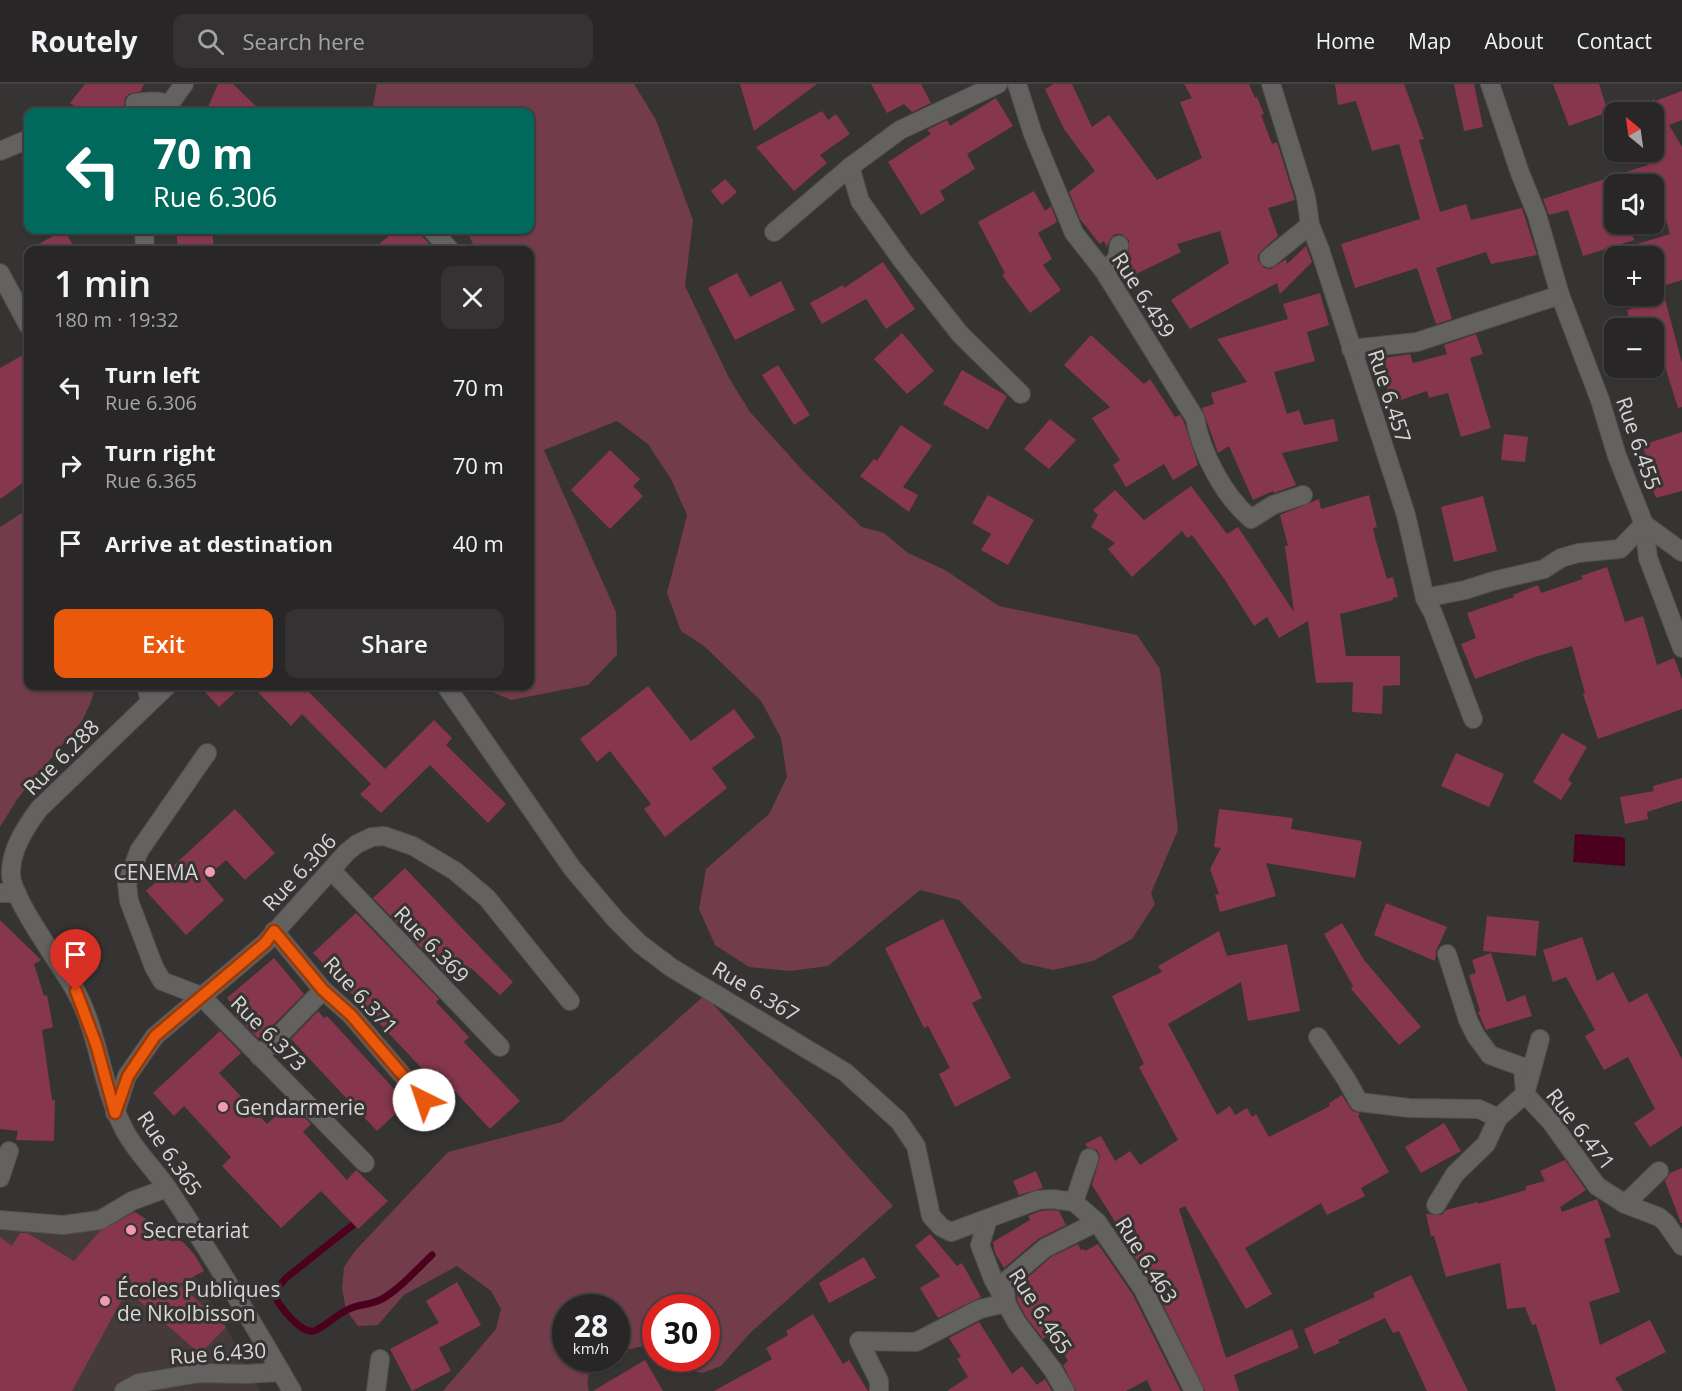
<!DOCTYPE html>
<meta charset="utf-8">
<style>
body{margin:0;font-family:"Open Sans",sans-serif;background:#343232;color:#f1f3f6;height:100vh;display:flex;flex-direction:column;font-size:22px;white-space:nowrap}
*{box-sizing:border-box;margin:0}
p{font-size:20px;color:#a5a5a7}
.icon{flex:none;width:33px;height:33px;fill:none;stroke:currentColor;stroke-width:2;stroke-linecap:round;stroke-linejoin:round}
.map{position:relative;flex:1;overflow:hidden}
.drawer{position:absolute;left:24px;top:162px;width:510px;height:444px;display:flex;flex-direction:column;background:#282626;border-radius:12px;box-shadow:0 2px 4px #0004,0 0 0 2px #444343}
.drawer>*{flex:none}
.top-card{position:absolute;left:24px;top:24px;width:510px;height:126px;border-radius:12px;box-shadow:0 2px 4px #0004,0 0 0 2px #444343;background:#00695c;color:#fff;overflow:hidden}
.needle{width:39px;rotate:331deg}
.tools{position:absolute;left:1604px;top:18px;display:grid;gap:12px}
.tools a{display:grid;place-items:center;width:60px;height:60px;border-radius:12px;background:#282626;box-shadow:0 2px 4px #0004,0 0 0 2px #444343;font-size:30px}
.speed{position:absolute;left:552px;top:1210px;display:flex;gap:12px;font-size:30px;font-weight:700;text-align:center}
.speed>*{display:grid;place-content:center;width:78px;height:78px;border-radius:50%;background:#282626;box-shadow:0 2px 4px #0004,0 0 0 2px #444343;line-height:1}
.speed small{font-size:15px;font-weight:400}
.speed .limit{border:9px solid #d22;background:#fff;color:#111}
.pin{position:absolute;display:grid;place-items:center;width:51px;height:51px;color:#fff;margin:-62px -26px;border-radius:50% 50% 50% 0;rotate:-45deg;box-shadow:0 0 6px #0007}
.pin .icon{rotate:45deg}
.me{position:absolute;width:66px;margin:-33px;rotate:319deg;stroke-linejoin:round;filter:drop-shadow(0 0 4px #0008)}
.turn{display:flex;align-items:center;gap:21px;height:126px;padding:0 30px;font-size:27px}
.turn .icon{width:78px;height:78px;stroke-width:2.5}
.turn b{display:block;font-size:42px;line-height:51px}
.round{display:grid;place-items:center;flex:none;width:63px;height:63px;border-radius:12px;background:#343232}
.overview{display:flex;align-items:center;justify-content:space-between;height:102px;padding:0 30px}
h1{font-size:36px;font-weight:600;line-height:45px}
.action{display:flex;gap:12px;margin-top:auto;padding:12px 30px}
.action a{flex:1;height:69px;border-radius:12px;background:#ea580c;color:#fff;font-size:24px;font-weight:600;line-height:69px;text-align:center}
.action a+a{background:#343232;color:#f1f3f6}
ul{padding:0;list-style:none}
li{display:flex;align-items:center;gap:18px;height:78px;padding:0 30px}
li div{flex:1}
li b{display:block;font-size:22px}
li em{font-style:normal}
header{display:flex;align-items:center;gap:36px;box-sizing:border-box;height:84px;padding:0 30px;background:#282626;border-bottom:2px solid #444343}
header strong{font-size:28px}
nav{display:flex;gap:33px;margin-inline-start:auto;font-size:21px}
.search{width:420px;height:54px;background:#343232;display:flex;align-items:center;gap:15px;box-sizing:border-box;padding:0 21px;border-radius:12px;color:#a5a5a7;font-size:22px}
.map>svg:first-child{display:block}
.built{fill:#453b3d}
.green{fill:#733c4a}
.water{fill:#4b001e}
.lines{fill:none;stroke-linecap:round;stroke-linejoin:round}
.stream{stroke:#4b001e;stroke-width:7}
.building{fill:#86374e}
.street-casing{stroke:#514f4f;stroke-width:20}
.secondary-casing{stroke:#514f4f;stroke-width:20}
.street{stroke:#646161;stroke-width:18}
.secondary{stroke:#646161;stroke-width:18}
.route-casing{stroke:#983908;stroke-width:15}
.route{stroke:#ea580c;stroke-width:10}
.poi-dot{fill:#f29aaf;stroke:#363333;stroke-width:2}
.labels{text-anchor:middle;dominant-baseline:central;stroke-width:6;stroke-linejoin:round;paint-order:stroke}
.street-label{font-size:21px;fill:#d7d5d5;stroke:#363333}
.poi-label{font-size:21px;fill:#d7d5d5;stroke:#363333;text-anchor:start}
</style>
<header>
<strong>Routely</strong>
<div class="search"><svg class="icon" aria-label="search" viewBox="0 0 24 24"><circle cx="10" cy="10" r="6"/><path d="M15 15l6 6"/></svg>Search here</div>
<nav><a>Home</a><a>Map</a><a>About</a><a>Contact</a></nav>
</header>
<div class="map">
<svg width="1682" height="1307" viewBox="0 0 1682 1307">
<rect width="100%" height="100%" fill="#363333"/>
<path class="built" d="M127 1124 184 1159 192 1169 184 1175 226 1243 260 1307H0V1143Z"/>
<g class="green">
<path d="M377 0H634L656 36 693 136 685 202 729 294 750 328 804 388 862 443 884 449 908 469 945 486 999 522 1137 551 1160 585 1178 746 1151 809 1155 820 1132 855 1093 877 1053 886 1022 879 959 816 920 806 828 882 790 887 749 883 715 861 699 825 706 785 769 730 787 693 781 654 761 617 704 562 681 547 667 509 687 431 671 395 648 360 617 337 544 366 616 528 617 571 588 601 511 616 478 602H530V166H476L466 146H530V28H386L373 21Z"/>
<path d="M28 425V602H96L90 620 82 637 18 714 0 743V443Z"/>
<path d="M705 911 893 1122 750 1249 721 1282 702 1289 681 1284 668 1275H706V1224H656L655 1266 648 1261 617 1268 616 1224H566V1275H600C590 1282 585 1295 589 1307H443L496 1245 501 1225 491 1207 457 1182 404 1211 378 1241 358 1242 346 1226 342 1204 344 1183 355 1167 448 1068 562 1038Z"/>
</g>
<path class="water" d="M1575 750 1622 753 1625 755V782L1573 778Z"/>
<g class="lines">
<path class="stream" d="M359 1136 286 1194 274 1208C275 1219 302 1251 314 1247 325 1243 337 1230 349 1225 359 1220 370 1221 380 1216 398 1207 417 1185 432 1171"/>
</g>
<g class="building">
<path d="M85 0H144L141 7 129 10 125 14 124 21 129 28H84L70 19Z"/>
<path d="M218 0H233L262 28H206Z"/>
<path d="M740 0H817L754 47Z"/>
<path d="M871 0H921L931 19 912 28 904 20 887 29Z"/>
<path d="M1054 0H1072L1092 43 1109 31 1157 96 1202 74 1180 18 1192 14 1184 0H1249L1255 14 1257 13 1264 30 1261 31 1272 60 1277 58 1295 116 1268 124 1278 152 1262 166 1258 171V176L1264 184 1271 185 1286 175 1287 180 1306 162 1312 178 1280 210 1277 199 1190 245 1171 216 1229 179 1220 147 1177 160 1181 168 1124 196 1120 188 1128 177 1129 156 1121 150H1115L1110 155 1107 163 1104 157 1100 160 1080 135 1069 108 1095 87 1064 45 1045 5Z"/>
<path d="M1335 0H1404L1424 55 1419 56 1440 128 1466 120 1471 136 1522 124 1537 171 1491 180 1486 168 1436 184 1452 235 1436 240 1417 184 1355 204 1341 160 1420 135 1399 60 1372 67 1356 17 1338 21Z"/>
<path d="M1454 0H1474L1483 43 1464 47Z"/>
<path d="M1553 0H1599L1608 28 1569 42Z"/>
<path d="M1682 7V36L1669 41 1682 63V196L1653 205V172H1612L1611 168 1670 150 1657 104 1653 106V100H1614V140H1629L1634 156 1583 172 1568 126 1549 131 1543 115 1648 81 1641 68H1653V13L1655 17Z"/>
<path d="M996 14 1013 42 967 70 975 85 940 107 945 116 921 131 888 78 931 50 927 46 947 36 950 42Z"/>
<path d="M822 27 828 36 836 30 850 50 820 71 827 79 794 107 756 63Z"/>
<path d="M725 95 737 108 722 121 711 107Z"/>
<path d="M1034 107 1045 127 1051 122 1057 138 1038 149 1052 175 1043 181 1061 206 1030 229 1002 191 1005 189 978 138Z"/>
<path d="M64 146 76 166H28Z"/>
<path d="M176 146H212L214 166H178Z"/>
<path d="M396 146H416L435 166H372Z"/>
<path d="M883 178 915 225 886 245 866 215 822 240 810 219 843 201 844 204Z"/>
<path d="M737 189 750 213 781 197 795 226 735 256 708 204Z"/>
<path d="M1320 209 1329 241 1307 248 1315 277 1274 288 1287 330 1299 326 1304 341 1334 335 1338 357 1282 369 1296 401 1274 409 1273 407 1253 416 1229 362 1218 369 1202 324 1214 320 1211 309 1247 298 1217 255 1288 235 1283 220Z"/>
<path d="M1665 215 1682 279V323L1678 324 1663 276 1653 279V244H1632L1627 226Z"/>
<path d="M902 249 934 287 907 310 874 275Z"/>
<path d="M1476 250 1483 270 1470 274 1491 344 1461 353 1448 309 1429 314 1427 307 1392 319 1377 275 1410 270 1413 279 1447 270 1444 261Z"/>
<path d="M1091 251 1144 300 1150 295 1175 333 1180 331 1184 338 1198 381 1173 396 1164 380 1126 403 1113 381 1120 376 1092 334 1110 323 1064 281Z"/>
<path d="M23 271 28 281V395L0 415V284Z"/>
<path d="M778 281 810 331 794 341 762 291Z"/>
<path d="M962 286 1007 312 988 346 943 320Z"/>
<path d="M1050 335 1076 356 1049 385 1024 365Z"/>
<path d="M901 341 932 362 903 403 918 411 909 428 860 392 874 375 877 377Z"/>
<path d="M1682 348V407L1656 414 1641 371 1645 370 1643 361Z"/>
<path d="M1504 350 1528 353 1525 378 1501 376Z"/>
<path d="M610 366 640 395 633 402 643 412 610 445 571 406Z"/>
<path d="M1191 402 1227 450 1238 443 1294 528 1285 462H1288L1280 431 1319 415 1321 425 1369 411 1377 443 1373 444 1376 457 1387 495 1393 493 1398 513 1393 514V516L1340 530 1346 572H1400V601L1383 602 1382 630 1352 628 1353 598 1316 599 1308 537 1279 554 1267 533 1254 542 1225 496 1192 451 1187 454 1182 447 1132 493 1108 465 1115 459 1091 443 1098 431 1093 426 1115 406 1144 436Z"/>
<path d="M988 411 1034 436 1008 481 981 466 991 450 972 439Z"/>
<path d="M1483 412 1497 467 1454 478 1441 423Z"/>
<path d="M1607 483 1625 538 1643 532 1657 581 1674 574 1682 595V625L1598 655 1583 610 1585 609 1572 562 1535 573 1475 595 1461 560 1476 554 1467 529 1514 513 1513 511 1538 501 1541 509 1583 495 1581 492Z"/>
<path d="M199 602H242L219 623Z"/>
<path d="M252 602H294L300 608 305 604 385 685 434 636 452 654 446 661 506 720 488 739 430 681 381 729 360 710 371 700 302 630 291 642Z"/>
<path d="M648 602 691 657 734 625 755 653 712 684 727 704 665 753 644 725 651 720 610 667 597 678 580 655Z"/>
<path d="M1562 649 1587 663 1568 696 1572 699 1561 716 1533 698Z"/>
<path d="M1456 669 1504 690 1489 723 1441 702Z"/>
<path d="M1682 694V717L1647 728 1648 735 1625 740 1620 713 1654 707 1653 702Z"/>
<path d="M235 725 275 769 245 796 226 776 205 794 224 816 186 851 146 807Z"/>
<path d="M1219 725 1293 734 1291 745 1362 757 1355 794 1266 779 1276 812 1220 828 1215 811 1219 810 1210 785 1221 764 1214 763Z"/>
<path d="M405 784 513 898 500 911 471 884 455 899 373 814Z"/>
<path d="M1386 819 1447 843 1436 867 1435 877 1374 851Z"/>
<path d="M356 829 439 915 436 918 469 953 464 958 520 1017 490 1045 434 985 428 991 313 869Z"/>
<path d="M1487 832 1539 837 1536 872 1483 867Z"/>
<path d="M943 835 982 914 972 919 1011 994 955 1023 939 990 950 984 928 942 924 944 885 864Z"/>
<path d="M0 836 41 876 34 880 44 912 47 911 53 943 42 946 52 1016H55L54 1057 16 1056 18 1047 0 1045Z"/>
<path d="M1342 839 1364 876 1421 943 1399 961 1351 905 1353 902 1324 850Z"/>
<path d="M1219 847 1227 872 1287 860 1300 927 1248 937 1241 898 1168 940 1217 1031 1230 1022 1235 1031 1247 1024 1252 1033 1256 1030 1269 1053 1330 1022 1329 1019 1342 1011 1352 1027 1360 1029 1358 1032 1389 1088 1361 1104 1365 1112 1327 1131 1321 1119 1245 1164 1272 1210 1246 1225 1185 1122 1179 1125 1226 1274 1292 1245 1299 1264 1234 1291 1239 1307H1205L1153 1200 1118 1149 1121 1147 1092 1101 1100 1072 1097 1066 1087 1063 1085 1060 1101 1052 1115 1077 1130 1067 1140 1081 1178 1056 1139 983 1144 980 1112 912 1162 888 1158 882Z"/>
<path d="M1582 853 1597 897 1613 888 1629 919 1647 909 1682 975V1042L1650 1063 1634 1039 1655 1025 1628 973 1604 986 1585 952 1595 946 1566 893 1553 898 1543 866Z"/>
<path d="M1491 869 1507 918 1525 911 1532 932 1486 946 1478 928 1480 927 1469 891 1476 889 1472 876Z"/>
<path d="M274 874 304 910 274 940 258 954 236 932 239 929 227 914Z"/>
<path d="M318 927 324 934 327 932 407 1019 377 1047 291 955Z"/>
<path d="M220 947 241 969 219 989 267 1040 290 1019 311 1040 303 1048 347 1096 356 1086 388 1117 358 1145 321 1107 281 1144 222 1082 231 1073 184 1022 174 1032 153 1009Z"/>
<path d="M1444 1039 1461 1067 1421 1089 1405 1063Z"/>
<path d="M1565 1076 1586 1106 1560 1123 1562 1128 1597 1115 1611 1153 1604 1155 1620 1208 1589 1218 1600 1261 1650 1236 1666 1268 1615 1294 1623 1307H1556L1536 1240 1532 1241 1525 1223 1507 1225 1500 1179 1446 1193 1434 1152H1431L1426 1130 1441 1131 1446 1126 1478 1118V1120L1526 1106V1102L1545 1097 1540 1087Z"/>
<path d="M1682 1084V1139H1681L1665 1097 1670 1089Z"/>
<path d="M1036 1087 1043 1104 1019 1111 1013 1097Z"/>
<path d="M1053 1126 1059 1127 1066 1141 1038 1155 1004 1184 995 1169 993 1158 1030 1136 1028 1132 1040 1127Z"/>
<path d="M135 1128 184 1159 194 1170 204 1187 179 1200 226 1243 200 1270 127 1206 72 1307H0V1153L12 1162 20 1149H27L74 1177 100 1147Z"/>
<path d="M930 1150 957 1182 962 1179 981 1213 938 1234 920 1204 940 1192 915 1162Z"/>
<path d="M1078 1160 1081 1166 1084 1165 1085 1167 1098 1160 1133 1211 1181 1307H1152L1147 1296 1126 1307H1076L1063 1281 1068 1277 1052 1250 1043 1255 1026 1233 1017 1216V1203L1051 1173Z"/>
<path d="M864 1173 876 1194 829 1219 819 1199Z"/>
<path d="M1411 1191 1468 1307H1427L1399 1247 1393 1249 1385 1234 1338 1256 1340 1259 1314 1270 1304 1245 1375 1213 1373 1209Z"/>
<path d="M457 1198 481 1241 439 1264 451 1287 412 1307 390 1265 439 1239 426 1217Z"/>
<path d="M813 1230 843 1280 849 1276 868 1307H714L772 1275 766 1264 788 1251 786 1247Z"/>
<path d="M979 1238 1012 1290 1022 1282 1037 1301 1045 1295 1052 1307H947L968 1293 957 1275 961 1273 949 1254Z"/>
<path d="M645 1276 663 1307H593Z"/>
</g>
<g class="lines">
<g class="street-casing">
<g id="street">
<path d="M1017 0 1033 50 1074 149 1104 187 1195 334C1201 369 1224 412 1251 435L1273 421 1303 411"/>
<path d="M1271 0 1306 113 1310 141 1320 166 1406 431 1425 514 1433 529 1473 635"/>
<path d="M1490 0 1520 89 1537 131 1560 211 1600 316 1617 372 1644 440 1648 474 1682 564"/>
<path d="M135 19C151 17 164 14 173 28"/>
<path d="M0 67 24 57H28"/>
<path d="M850 83 860 117 901 175 960 250 1021 310"/>
<path d="M432 146 450 166"/>
<path d="M774 148 850 83 900 46 998 0"/>
<path d="M1269 174 1310 141"/>
<path d="M1104 187 1117 175 1119 161"/>
<path d="M0 189 28 241"/>
<path d="M1351 265 1417 258 1560 211"/>
<path d="M1425 514 1465 506 1493 497 1544 485 1561 474 1578 469 1620 465 1644 440 1682 468"/>
<path d="M146 602 150 617"/>
<path d="M446 602 572 784 616 836 640 860 672 884 845 988 899 1037 916 1062 931 1132 941 1143 951 1148 1038 1116 1053 1115 1074 1118"/>
<path d="M207 669 139 767 127 800 129 817 154 883 162 897 201 912 365 1079"/>
<path d="M332 787 500 963"/>
<path d="M0 809H17"/>
<path d="M274 847 323 906 351 931 438 1033"/>
<path d="M1447 870 1468 936 1476 952 1490 971 1523 983 1525 1010 1551 1038 1597 1102 1625 1120 1659 1133 1666 1139 1682 1162"/>
<path d="M1318 953 1346 995 1359 1018 1409 1024 1479 1025 1498 1034 1525 1010 1540 955"/>
<path d="M259 972 323 906"/>
<path d="M115 1029 127 992 155 952 265 859 347 768 357 760 372 753 384 752 413 762 455 787 487 814 570 917"/>
<path d="M1089 1074 1074 1118 1097 1138 1143 1205 1194 1307"/>
<path d="M0 1094 9 1067"/>
<path d="M1625 1120 1659 1087"/>
<path d="M1436 1121 1455 1090 1486 1060 1498 1034"/>
<path d="M988 1135 980 1161 993 1195 1017 1239 1053 1286 1065 1307"/>
<path d="M0 1136 63 1141 100 1136 132 1117 167 1104"/>
<path d="M124 1307 139 1299 199 1289 245 1290 281 1288"/>
<path d="M376 1307 380 1275"/>
<path d="M879 1307V1297L859 1257 916 1258 980 1225 1006 1219 1005 1198 1045 1164 1097 1138"/>
</g>
</g>
<g class="secondary-casing">
<g id="secondary">
<path d="M167 28 168 22 184 0"/>
<path d="M144 146 145 166"/>
<path d="M167 602 39 725C25 744 10 767 11 791 12 815 61 881 75 906 99 948 101 1003 125 1047 136 1068 155 1086 168 1105 212 1171 253 1239 292 1307"/>
</g>
</g>
<use href="#street" class="street"/>
<use href="#secondary" class="secondary"/>
</g>
<g class="lines">
<g class="route-casing">
<path id="route" d="M76 907 96 960 115 1029 128 992 155 952 265 859 274 847 323 906 351 931 424 1016"/>
</g>
<use href="#route" class="route"/>
</g>
<g class="poi-dot">
<circle cx="210" cy="788" r="6"/>
<circle cx="223" cy="1023" r="6"/>
<circle cx="131" cy="1146" r="6"/>
<circle cx="105" cy="1217" r="6"/>
</g>
<g class="labels">
<g class="street-label">
<text transform="translate(1144 211) rotate(57)">Rue 6.459</text>
<text transform="translate(1390 312) rotate(72)">Rue 6.457</text>
<text transform="translate(1639 359) rotate(71)">Rue 6.455</text>
<text transform="translate(61 673) rotate(-45)">Rue 6.288</text>
<text transform="translate(299 788) rotate(-47)">Rue 6.306</text>
<text transform="translate(432 860) rotate(46)">Rue 6.369</text>
<text transform="translate(756 907) rotate(31)">Rue 6.367</text>
<text transform="translate(361 911) rotate(47)">Rue 6.371</text>
<text transform="translate(269 949) rotate(45)">Rue 6.373</text>
<text transform="translate(1581 1045) rotate(52)">Rue 6.471</text>
<text transform="translate(170 1069) rotate(56)">Rue 6.365</text>
<text transform="translate(1147 1176) rotate(58)">Rue 6.463</text>
<text transform="translate(1041 1227) rotate(57)">Rue 6.465</text>
<text transform="translate(218 1269) rotate(-4)">Rue 6.430</text>
</g>
<g class="poi-label">
<text x="198" y="788" text-anchor="end">CENEMA</text>
<text x="235" y="1023">Gendarmerie</text>
<text x="143" y="1146">Secretariat</text>
<text x="117" y="1205">Écoles Publiques<tspan x="117" dy="24">de Nkolbisson</tspan></text>
</g>
</g>
</svg>
<div class="tools">
<a><svg class="needle" viewBox="-14 -14 28 28"><path d="M0-13l5 13h-10z" fill="#e53935"/><path d="M0 13l5-13h-10z" fill="#a5a5a7"/></svg></a>
<a><svg class="icon" aria-label="sound" viewBox="0 0 24 24"><path d="M4 9h4l5-4v14l-5-4H4zM17 9q2 3 0 6"/></svg></a>
<a>+</a>
<a>−</a>
</div>
<div class="speed"><div>28<small>km/h</small></div><div class="limit">30</div></div>
<div class="pin" style="left:76px;top:907px;background:#d93025"><svg class="icon" aria-label="arrive" viewBox="0 0 24 24"><path d="M6 21V4h12l-3 4 3 4H6"/></svg></div>
<svg class="me" style="left:424px;top:1016px" viewBox="-20 -20 40 40"><circle r="19" fill="#fff"/><path d="M0-13L10 11 0 6-10 11z" fill="#ea580c"/></svg>
<div class="top-card">
<div class="turn"><svg class="icon" aria-label="left" viewBox="0 0 24 24"><path d="M17 20v-9H6M10 6l-5 5 5 5"/></svg><div><b>70 m</b>Rue 6.306</div></div>
</div>
<section class="drawer">
<div class="overview"><div><h1>1 min</h1><p>180 m · 19:32</p></div><a class="round"><svg class="icon" aria-label="close" viewBox="0 0 24 24"><path d="M6 6l12 12M18 6L6 18"/></svg></a></div>
<ul>
<li><svg class="icon" aria-label="left" viewBox="0 0 24 24"><path d="M17 20v-9H6M10 6l-5 5 5 5"/></svg><div><b>Turn left</b><p>Rue 6.306</p></div><em>70 m</em></li>
<li><svg class="icon" aria-label="right" viewBox="0 0 24 24"><path d="M7 20v-9h11M14 6l5 5-5 5"/></svg><div><b>Turn right</b><p>Rue 6.365</p></div><em>70 m</em></li>
<li><svg class="icon" aria-label="arrive" viewBox="0 0 24 24"><path d="M6 21V4h12l-3 4 3 4H6"/></svg><div><b>Arrive at destination</b></div><em>40 m</em></li>
</ul>
<div class="action"><a>Exit</a><a>Share</a></div>
</section>
</div>
